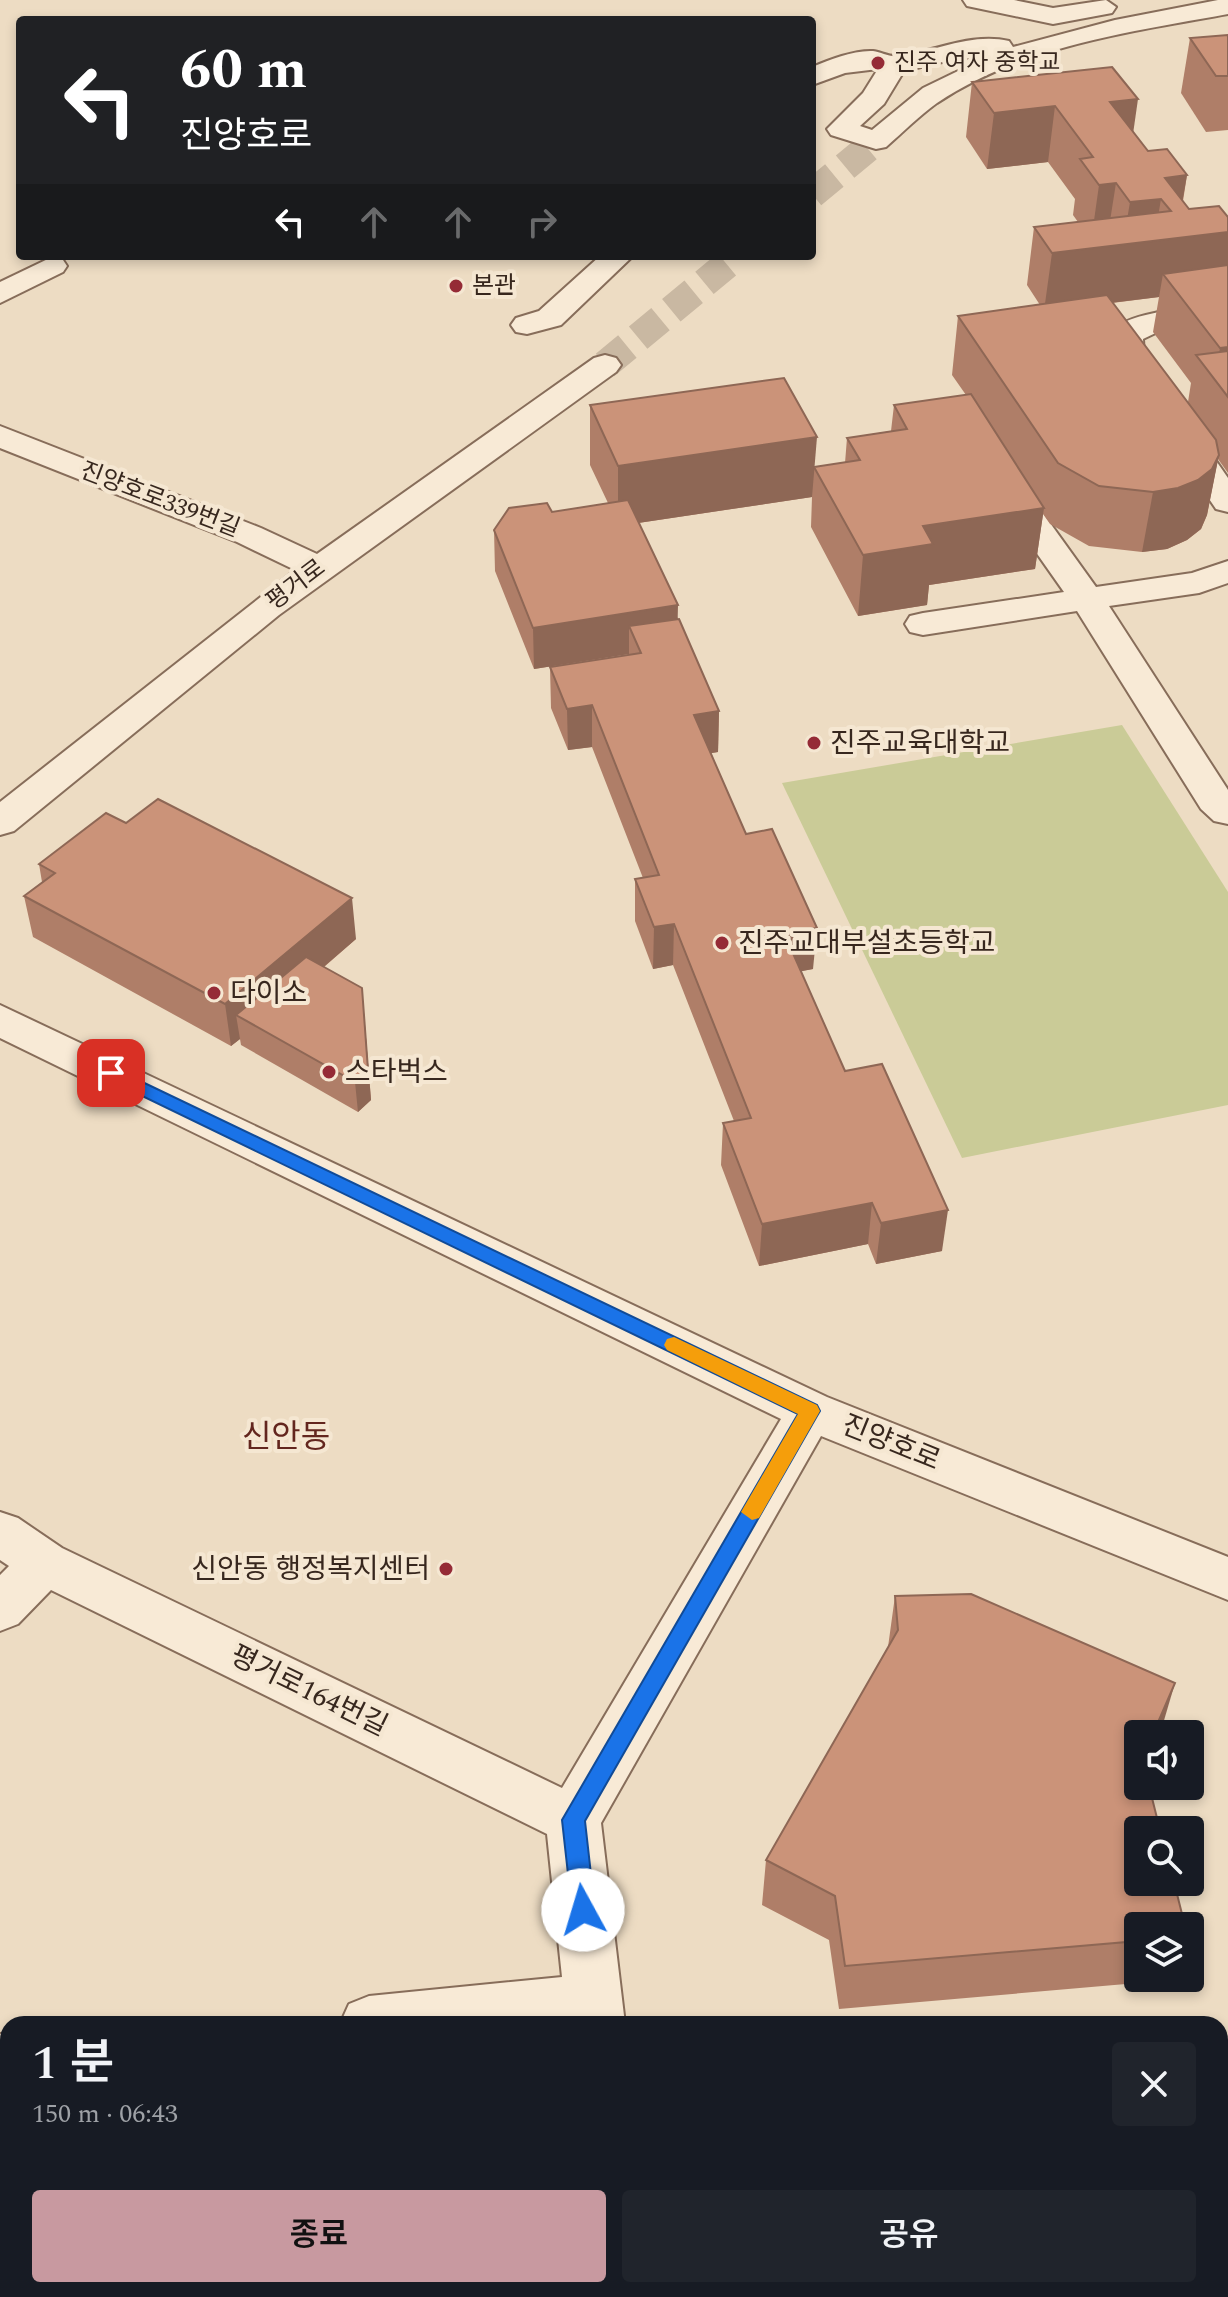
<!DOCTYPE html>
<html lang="ko">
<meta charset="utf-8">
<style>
body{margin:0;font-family:Spectral,"Noto Sans KR",serif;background:#20242c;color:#f1f3f6;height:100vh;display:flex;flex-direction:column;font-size:30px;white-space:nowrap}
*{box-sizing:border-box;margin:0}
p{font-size:26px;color:#9ea1a6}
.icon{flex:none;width:44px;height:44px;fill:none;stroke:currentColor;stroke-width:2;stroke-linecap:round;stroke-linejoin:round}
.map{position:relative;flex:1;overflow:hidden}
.details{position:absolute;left:0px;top:2016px;width:1228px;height:282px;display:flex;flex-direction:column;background:#171b24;border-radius:24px 24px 0 0;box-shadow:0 4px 12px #0003}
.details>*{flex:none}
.top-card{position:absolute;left:16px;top:16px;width:800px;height:244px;border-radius:8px;box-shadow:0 4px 12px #0003;background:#202124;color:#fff;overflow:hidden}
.buttons{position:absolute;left:1124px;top:1720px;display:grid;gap:16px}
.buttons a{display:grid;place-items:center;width:80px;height:80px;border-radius:8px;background:#171b24;box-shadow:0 4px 12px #0003;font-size:40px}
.pin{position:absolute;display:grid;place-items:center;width:68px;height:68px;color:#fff;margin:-34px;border-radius:16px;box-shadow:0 4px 12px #0006}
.me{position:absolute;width:88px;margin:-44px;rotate:354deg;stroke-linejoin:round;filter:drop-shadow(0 0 6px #0008)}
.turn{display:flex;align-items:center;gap:28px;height:168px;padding:0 32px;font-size:36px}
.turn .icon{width:104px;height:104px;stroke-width:2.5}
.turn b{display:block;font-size:56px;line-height:68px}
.lanes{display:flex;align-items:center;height:76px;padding:0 32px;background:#0003;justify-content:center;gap:40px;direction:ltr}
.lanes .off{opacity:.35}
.round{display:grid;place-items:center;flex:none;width:84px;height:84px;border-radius:8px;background:#20242c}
.head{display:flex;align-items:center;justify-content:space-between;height:136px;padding:0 32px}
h1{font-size:48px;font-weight:600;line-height:60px}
.button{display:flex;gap:16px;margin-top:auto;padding:16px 32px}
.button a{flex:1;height:92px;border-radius:8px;background:#c899a0;color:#111;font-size:32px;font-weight:600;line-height:92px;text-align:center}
.button a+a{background:#20242c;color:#f1f3f6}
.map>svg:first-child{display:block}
.green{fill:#cacb97}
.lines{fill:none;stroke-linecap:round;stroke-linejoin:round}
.minor-tunnel{stroke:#c9b8a2;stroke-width:29;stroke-dasharray:29 14;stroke-linecap:butt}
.minor-casing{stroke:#876d5a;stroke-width:4}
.minor{fill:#f8ead6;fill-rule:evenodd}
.wall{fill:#af7e68;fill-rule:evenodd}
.shaded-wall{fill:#8e6755}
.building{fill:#cb9379;stroke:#8e6755;stroke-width:2}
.route{fill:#1a73e8;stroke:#114b97;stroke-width:2}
.slow{fill:#f59e0b}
.poi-dot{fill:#952b36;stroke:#f5e7d2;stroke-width:3}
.labels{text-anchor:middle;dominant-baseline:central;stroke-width:8;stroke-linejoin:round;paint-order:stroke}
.far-poi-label{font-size:24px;fill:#37271e;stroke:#f5e7d2;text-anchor:start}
.far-street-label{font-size:24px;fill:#37271e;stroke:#f5e7d2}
.poi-label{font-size:28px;fill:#37271e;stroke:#f5e7d2;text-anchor:start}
.street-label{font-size:28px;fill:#37271e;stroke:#f5e7d2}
.quarter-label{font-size:32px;fill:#63261e;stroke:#f5e7d2}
</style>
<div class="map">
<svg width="1228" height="2297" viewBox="0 0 1228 2297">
<rect width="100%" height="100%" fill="#eddcc3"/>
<g class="green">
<path d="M1122 725 1228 892V1105L962 1158 782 783Z"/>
<path d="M1220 2238H1228V2297H714L717 2290H1220Z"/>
</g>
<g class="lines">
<g class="minor-tunnel">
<path d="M812 194 876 141"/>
<path d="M605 365 737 256"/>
</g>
<g class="minor-casing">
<g id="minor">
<path d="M963 0H1014L1053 8 1106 0 1116 7 1112 13 1053 24 967 6Z"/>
<path d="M1218 0H1228V14C1130 32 1022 46 937 103 919 116 903 132 886 147L876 149 831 135 827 129 863 93 878 69 845 73 812 85V67C829 60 854 50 873 51 881 52 889 57 897 56 934 52 972 32 1009 41L1013 47 1115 20ZM989 56 923 88 872 130 860 126 884 104 904 71 955 59Z"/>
<path d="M600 256H633L561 325 527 334 516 332 511 325 516 318 539 311Z"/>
<path d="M52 257 63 260 67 266 63 272 0 303V282Z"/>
<path d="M1228 303V321L1164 329 1143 339 1144 357 1228 478V512L1216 509 1112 357C1112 350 1110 338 1113 332 1123 311 1206 306 1228 303Z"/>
<path d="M605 355 616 358 621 365 616 372 279 615 14 831 0 835V802L295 570 237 542 0 448V426L261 528 317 554 594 358Z"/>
<path d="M1005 474 1017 477 1096 587 1192 573 1228 561V583L1199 593 1109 606 1228 790V824L1214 821 1201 809 1077 611 923 635 910 632 905 624 910 616 923 613 1064 592 988 484 993 477Z"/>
<path d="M0 1005 827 1397 1228 1557V1600L821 1436 601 1823 625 2024H340L349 2004 369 1996 562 1977 547 1834 51 1590 18 1624 0 1631V1575L9 1566 0 1560V1512L18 1518 62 1548 562 1788 781 1419 0 1038Z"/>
<path d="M8 2033V2089L0 2090V2034Z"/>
<rect x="1220" y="2162" width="8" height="60"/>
<rect x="593" y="2290" width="62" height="7"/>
</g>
</g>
<use href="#minor" class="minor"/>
</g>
<g class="wall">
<path d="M1228 35V130L1206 132 1181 93 1190 38Z"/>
<path d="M1112 67 1133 132 1148 151 1187 175 1183 201 1189 209 1228 217V473L1218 459 1207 515 1201 529 1187 540 1167 549 1142 552 1089 546 1050 524 1043 514 1035 569 929 585 927 605 858 616 811 527 812 497 638 523 678 619 719 711 718 752 711 753 746 834 813 969 801 971 845 1071 942 1251 876 1264 868 1244 759 1266 721 1165 723 1123 734 1121 673 965 653 969 635 921V879L643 878 592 747 568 750 551 708 550 667 629 655V654L534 669 495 571 494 530 552 512 608 503 590 465V405L816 467 845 463 847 438 891 431 894 405 966 395 952 375 958 316 1040 305 1027 285 1034 227 1078 222 1073 215 1075 199 1048 162 987 169 966 137 972 82ZM1159 297 1153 332 1191 383 1188 402 1112 303Z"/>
<path d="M39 864 356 939 324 967 362 988 371 1100 358 1112 241 1045 240 1039 231 1046 33 937 24 896 42 882Z"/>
<path d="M895 1596 1162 1730 1138 1734V1978H1173L1172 1980 839 2009 829 1940 762 1905 766 1860 888 1647Z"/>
</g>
<g class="shaded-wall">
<path d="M1138 99 1130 155 1110 102Z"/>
<path d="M1055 106 1048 162 987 169 994 113Z"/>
<path d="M1187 175 1177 232 1171 211 1165 178Z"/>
<path d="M1116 183 1107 240 1091 242 1099 185Z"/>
<path d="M1161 199 1154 241 1228 232V289L1163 274 1159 297 1044 311 1052 253 1123 244 1130 202Z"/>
<path d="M1228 347V397L1214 379 1220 348Z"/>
<path d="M817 437 812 497 618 526V466Z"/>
<path d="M1219 455 1207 515 1201 529 1187 540 1167 549 1142 552 1153 492Z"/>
<path d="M1044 508 1035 569 929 585 927 605 858 616 863 555 923 526Z"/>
<path d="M678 605 677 646 629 626V654L534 669 533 628Z"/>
<path d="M592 705V747L568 750 567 709Z"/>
<path d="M719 711 718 752 693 756 694 715Z"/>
<path d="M352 898 356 939 255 1026 236 1015 240 1039 231 1046 225 1004Z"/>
<path d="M674 924 673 965 653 969 654 927Z"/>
<path d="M817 928 813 969 782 975 784 933Z"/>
<path d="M362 988 371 1100 358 1112 355 1082Z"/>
<path d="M872 1203 868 1244 759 1266 762 1224Z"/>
<path d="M948 1210 942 1251 876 1264 881 1223Z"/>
<path d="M1175 1683 1160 1734H1153Z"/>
</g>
<g class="building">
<path d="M1228 35V76H1216L1190 38Z"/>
<path d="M1112 67 1138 99 1110 102 1148 151 1167 149 1187 175 1165 178 1189 209 1219 206 1228 217V232L1052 253 1034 227 1171 211 1161 199 1130 202 1116 183 1099 185 1080 159 1093 157 1055 106 994 113 972 82Z"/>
<path d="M1228 265V347L1220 348 1163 274Z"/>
<path d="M1107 295 1216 440 1219 455 1212 469 1198 480 1178 488 1153 492 1099 486 1058 463 958 316Z"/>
<path d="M1228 351V397L1196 355Z"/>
<path d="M784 378 817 437 618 466 590 405Z"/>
<path d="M971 394 1044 508 923 526 933 544 863 555 814 467 860 460 847 438 907 429 894 405Z"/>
<path d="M628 500 678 605 533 628 494 530 509 508 547 503 552 512Z"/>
<path d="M679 619 719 711 694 715 746 834 772 829 817 928 784 933 845 1071 882 1064 948 1210 881 1223 872 1203 762 1224 723 1123 751 1118 674 924 654 927 635 879 659 875 592 705 567 709 550 667 641 653 629 626Z"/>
<path d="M158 799 352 898 225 1004 24 896 55 873 39 864 106 813 126 823Z"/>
<path d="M306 957 362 988 368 1070 355 1082 236 1015Z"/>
<path d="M971 1594 1175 1683 1153 1734H1138V1786H1149L1160 1830H1138V1882H1174L1185 1926H1138V1941L845 1966 835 1896 766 1860 898 1630 895 1596Z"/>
</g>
<path class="route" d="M111 1067 817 1405 820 1411 817 1416 585 1821 595 1910 591 1918 583 1921 575 1918 572 1910 562 1820 798 1414 105 1078 102 1073Z"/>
<path class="slow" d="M674 1337 817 1405 820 1411 759 1518 752 1520 741 1512 798 1414 667 1350 664 1345 667 1339Z"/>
<g class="poi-dot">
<circle cx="878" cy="63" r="8"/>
<circle cx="456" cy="286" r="8"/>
<circle cx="814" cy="743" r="8"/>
<circle cx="722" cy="943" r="8"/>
<circle cx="214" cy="993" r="8"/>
<circle cx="329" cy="1072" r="8"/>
<circle cx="446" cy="1569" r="8"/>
</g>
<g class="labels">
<g class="far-poi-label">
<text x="894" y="63">진주 여자 중학교</text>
<text x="472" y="286">본관</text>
</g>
<g class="far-street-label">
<text transform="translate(160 500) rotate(21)">진양호로339번길</text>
<text transform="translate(296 585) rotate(-37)">평거로</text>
</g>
<g class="poi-label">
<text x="830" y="743">진주교육대학교</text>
<text x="738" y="943">진주교대부설초등학교</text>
<text x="230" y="993">다이소</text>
<text x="345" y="1072">스타벅스</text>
<text x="430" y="1569" text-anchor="end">신안동 행정복지센터</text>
</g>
<g class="street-label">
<text transform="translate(891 1443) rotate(22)">진양호로</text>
<text transform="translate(309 1691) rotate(26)">평거로164번길</text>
</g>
<g class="quarter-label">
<text x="286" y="1437">신안동</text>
</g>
</g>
</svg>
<div class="buttons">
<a><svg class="icon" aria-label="sound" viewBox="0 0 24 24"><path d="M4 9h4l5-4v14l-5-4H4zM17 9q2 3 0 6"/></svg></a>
<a><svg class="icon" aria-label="search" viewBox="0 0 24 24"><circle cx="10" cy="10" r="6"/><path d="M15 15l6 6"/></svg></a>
<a><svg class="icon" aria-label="layers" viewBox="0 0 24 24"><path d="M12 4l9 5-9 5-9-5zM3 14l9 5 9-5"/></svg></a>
</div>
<div class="pin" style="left:111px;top:1073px;background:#d93025"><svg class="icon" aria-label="arrive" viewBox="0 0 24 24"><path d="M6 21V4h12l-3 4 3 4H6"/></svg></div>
<svg class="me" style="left:583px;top:1910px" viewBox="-20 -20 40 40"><circle r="19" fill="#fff"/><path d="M0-13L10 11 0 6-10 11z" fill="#1a73e8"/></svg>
<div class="top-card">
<div class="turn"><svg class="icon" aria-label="left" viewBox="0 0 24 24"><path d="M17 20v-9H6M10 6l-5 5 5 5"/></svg><div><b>60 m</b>진양호로</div></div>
<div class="lanes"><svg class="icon" aria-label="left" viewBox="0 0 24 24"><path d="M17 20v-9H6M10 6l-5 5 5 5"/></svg><svg class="icon off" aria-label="ahead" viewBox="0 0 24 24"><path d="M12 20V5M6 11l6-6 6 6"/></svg><svg class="icon off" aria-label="ahead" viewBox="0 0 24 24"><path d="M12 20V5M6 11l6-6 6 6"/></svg><svg class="icon off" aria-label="right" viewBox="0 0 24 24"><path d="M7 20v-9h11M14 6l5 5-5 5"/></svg></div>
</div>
<section class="details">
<div class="head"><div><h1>1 분</h1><p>150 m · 06:43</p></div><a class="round"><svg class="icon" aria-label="close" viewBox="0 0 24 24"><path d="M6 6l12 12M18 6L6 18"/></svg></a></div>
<div class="button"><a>종료</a><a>공유</a></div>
</section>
</div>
